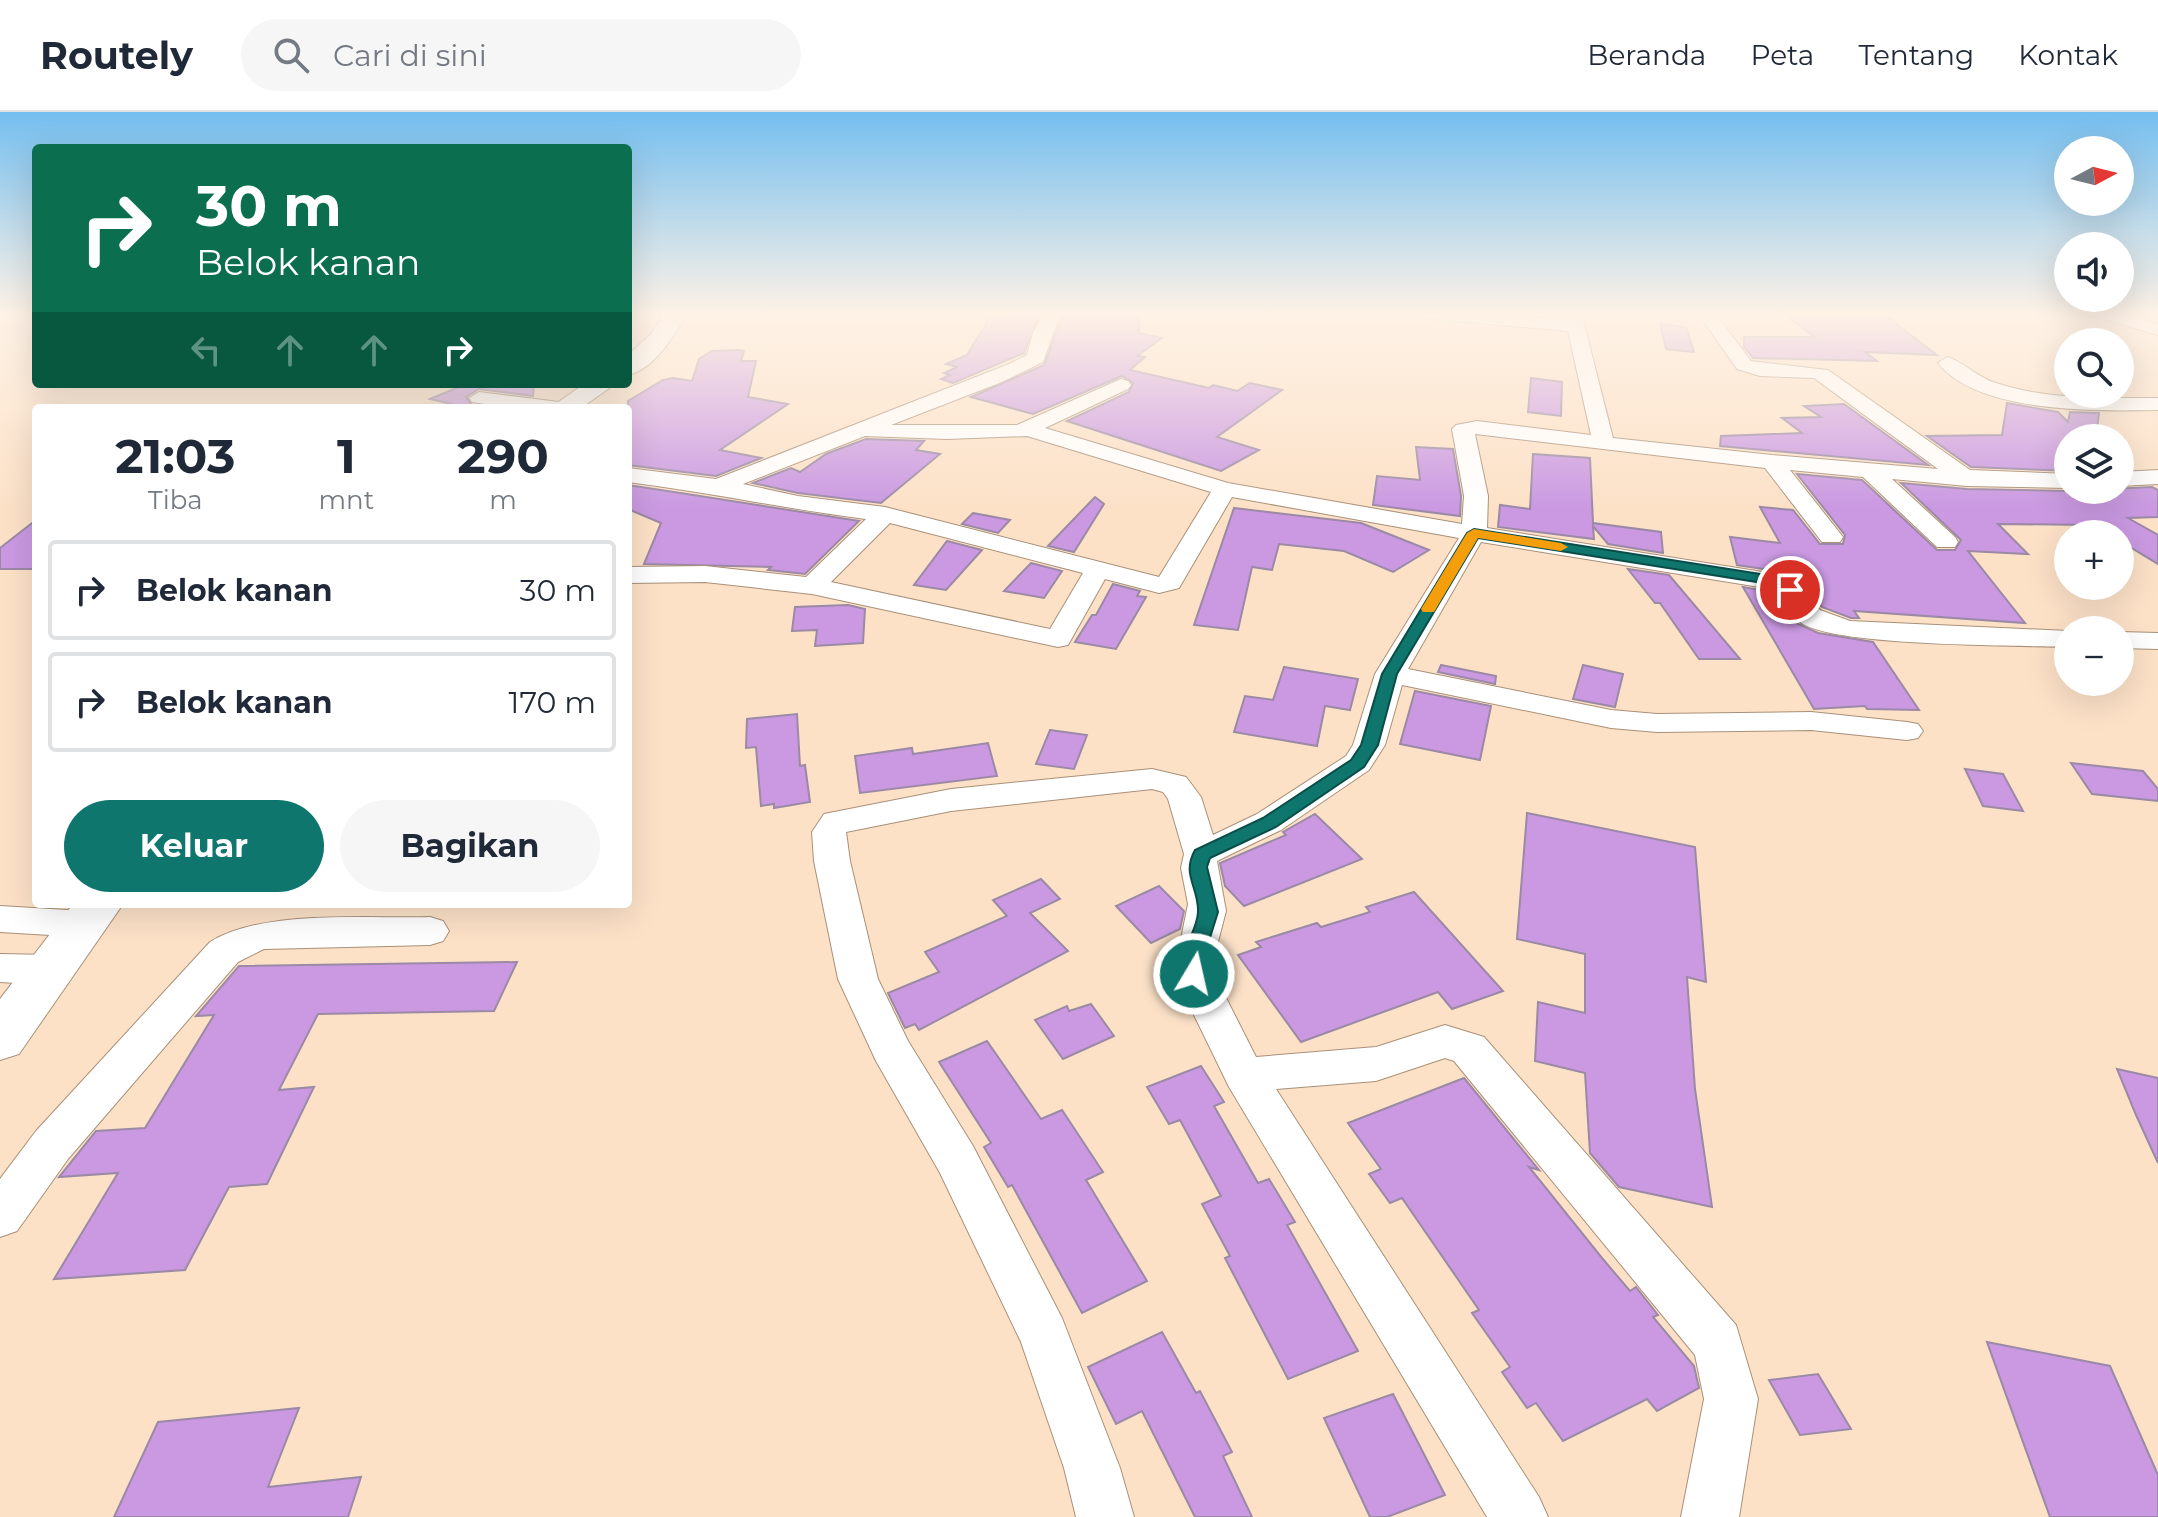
<!DOCTYPE html>
<html lang="id">
<meta charset="utf-8">
<style>
body{margin:0;font-family:Montserrat,sans-serif;background:#f6f6f7;color:#1f2937;height:100vh;display:flex;flex-direction:column;font-size:30px;white-space:nowrap}
*{box-sizing:border-box;margin:0}
p{font-size:26px;color:#747a83}
.icon{flex:none;width:44px;height:44px;fill:none;stroke:currentColor;stroke-width:2;stroke-linecap:round;stroke-linejoin:round}
.map{position:relative;flex:1;overflow:hidden}
.drawer{position:absolute;left:32px;top:292px;width:600px;height:504px;display:flex;flex-direction:column;background:#fff;border-radius:8px;box-shadow:0 8px 32px #0002}
.drawer>*{flex:none}
.hud{position:absolute;left:32px;top:32px;width:600px;height:244px;border-radius:8px;box-shadow:0 8px 32px #0002;background:#0b6e4f;color:#fff;overflow:hidden}
.needle{width:52px;rotate:83deg}
.fabs{position:absolute;left:2054px;top:24px;display:grid;gap:16px}
.fabs a{display:grid;place-items:center;width:80px;height:80px;border-radius:50%;background:#fff;box-shadow:0 8px 32px #0002;font-size:40px}
.pin{position:absolute;display:grid;place-items:center;width:68px;height:68px;color:#fff;margin:-34px;border:4px solid #fff;border-radius:50%;box-shadow:0 2px 8px #0007}
.me{position:absolute;width:88px;margin:-44px;rotate:9deg;stroke-linejoin:round;filter:drop-shadow(0 0 6px #0008)}
.turn{display:flex;align-items:center;gap:28px;height:168px;padding:0 32px;font-size:36px}
.turn .icon{width:104px;height:104px;stroke-width:2.5}
.turn b{display:block;font-size:56px;line-height:68px}
.lanes{display:flex;align-items:center;height:76px;padding:0 32px;background:#0003;justify-content:center;gap:40px;direction:ltr}
.lanes .off{opacity:.35}
.eta{display:flex;justify-content:space-evenly;align-items:center;height:136px;text-align:center}
.eta b{font-size:48px;font-weight:700;line-height:56px}
.action{display:flex;gap:16px;margin-top:auto;padding:16px 32px}
.action a{flex:1;height:92px;border-radius:48px;background:#0f766e;color:#fff;font-size:32px;font-weight:700;line-height:92px;text-align:center}
.action a+a{background:#f6f6f7;color:#1f2937}
ul{padding:0;list-style:none}
li{display:flex;align-items:center;gap:24px;height:100px;margin:0 16px 12px;padding:0 16px;border:4px solid #e0e1e3;border-radius:8px}
li div{flex:1}
li b{display:block;font-size:30px}
li em{font-style:normal}
header{display:flex;align-items:center;gap:48px;box-sizing:border-box;height:112px;padding:0 40px;background:#fff;border-bottom:2px solid #e0e1e3}
header strong{font-size:38px}
nav{display:flex;gap:44px;margin-inline-start:auto;font-size:28px}
.search{width:560px;height:72px;background:#f6f6f7;display:flex;align-items:center;gap:20px;box-sizing:border-box;padding:0 28px;border-radius:44px;color:#747a83;font-size:30px}
.map>svg:first-child{display:block}
.building{fill:#ca99e2;stroke:#9b89a5;stroke-width:2}
.lines{fill:none;stroke-linecap:round;stroke-linejoin:round}
.minor-casing{stroke:#a99078;stroke-width:2}
.highway-casing{stroke:#a99078;stroke-width:2}
.minor{fill:#fff;fill-rule:evenodd}
.highway{fill:#fff;fill-rule:evenodd}
.route{fill:#0f766e;stroke:#0a4d48;stroke-width:2}
.slow{fill:#f59e0b}
</style>
<header>
<strong>Routely</strong>
<div class="search"><svg class="icon" aria-label="search" viewBox="0 0 24 24"><circle cx="10" cy="10" r="6"/><path d="M15 15l6 6"/></svg>Cari di sini</div>
<nav><a>Beranda</a><a>Peta</a><a>Tentang</a><a>Kontak</a></nav>
</header>
<div class="map">
<svg width="2158" height="1405" viewBox="0 0 2158 1405">
<rect width="100%" height="100%" fill="#fce1c7"/>
<g class="building">
<path d="M987 200H1041L1024 241 953 271 941 267 950 263 944 261 957 255 946 252 967 243 986 212Z"/>
<path d="M1064 200H1139V221L1162 226 1137 244 1145 245 1130 258 1209 276 1213 273 1237 279 1250 271 1282 278 1217 325 1259 338 1221 359 1067 309 1129 280 1133 271 1122 264 1033 302 971 285 1044 253Z"/>
<path d="M1782 200H1881L1937 243 1865 240 1877 249 1753 246 1744 235V225H1814Z"/>
<path d="M1660 212 1686 215 1694 240 1666 237Z"/>
<path d="M739 238 744 239 741 249H756L748 285 788 292 720 338 761 346 716 364 628 353V289L663 268 673 266 692 269 699 247 712 239Z"/>
<path d="M1531 266 1562 270 1561 304 1528 300Z"/>
<path d="M466 272H534L533 284 479 277 466 285 472 293 491 296H469L430 287Z"/>
<path d="M2007 291 2058 300 2068 310 2070 300 2099 301 2096 326H2068V359L1971 355 1927 324 2002 323Z"/>
<path d="M1844 292 1928 353 1720 334 1721 324 1802 321 1782 306 1821 305 1804 294Z"/>
<path d="M866 327 924 329 916 338 940 342 881 391 798 381 753 371 791 356 800 360 826 342Z"/>
<path d="M1416 335 1453 337 1461 384 1460 404 1373 393 1377 364 1420 368Z"/>
<path d="M1533 342 1590 346 1593 411 1661 420 1663 441 1608 432 1593 414 1594 427 1498 415 1500 393 1530 397Z"/>
<path d="M1797 362 1862 368 1937 438H1955L1961 428 1901 371 1967 377 2068 379 2152 375 2158 378V405L2128 406 2158 423V452L2120 429V422H2109L2094 413 1998 412 2028 442 1968 439 2025 511 1854 499 1859 506H1851L1822 495 1801 470 1783 460 1737 453 1730 425 1780 431 1760 395 1793 398 1820 432H1843L1845 423Z"/>
<path d="M628 373 687 382 859 409 805 462 768 458 771 455 644 452 661 411 628 397Z"/>
<path d="M1095 385 1104 392 1074 440 1048 434Z"/>
<path d="M1234 396 1361 411 1429 438 1393 460 1344 439 1279 432 1272 458 1252 455 1238 518 1194 513Z"/>
<path d="M973 401 1010 408 998 421 962 412Z"/>
<path d="M36 408V457H0V436Z"/>
<path d="M947 429 982 438 946 478 914 473Z"/>
<path d="M1031 451 1062 459 1044 486 1004 479Z"/>
<path d="M1628 457 1669 463 1740 547H1699L1660 491H1655Z"/>
<path d="M1113 472 1140 479 1137 484 1146 485 1116 537 1075 530 1092 503H1096Z"/>
<path d="M1743 475 1765 479 1798 512 1818 521 1873 530 1919 598 1867 597 1865 594 1814 597Z"/>
<path d="M848 493 865 497 863 531 815 534 817 518 792 519 795 495Z"/>
<path d="M1441 553 1496 564 1495 572 1438 560Z"/>
<path d="M1583 553 1623 562 1615 595 1573 587Z"/>
<path d="M1284 555 1358 567 1350 598 1325 594 1317 634 1234 620 1245 584 1273 588Z"/>
<path d="M1415 579 1491 594 1480 648 1400 632Z"/>
<path d="M797 602 800 654 805 653 810 690 774 696V692L761 694 756 635 746 636 747 607Z"/>
<path d="M1050 618 1087 623 1074 657 1036 652Z"/>
<path d="M988 631 997 664 860 681 855 644 912 636 913 642Z"/>
<path d="M2071 651 2143 659 2158 677V689L2092 682Z"/>
<path d="M1965 657 2003 662 2023 699 1983 694Z"/>
<path d="M1527 701 1695 735 1706 870 1687 865 1695 977 1712 1095 1619 1075 1590 1041 1585 961 1535 949 1538 890 1585 901V842L1517 827Z"/>
<path d="M1315 702 1362 747 1244 794 1225 774 1220 751 1286 723 1283 720Z"/>
<path d="M1041 767 1060 787 1030 801 1068 839 919 918 915 912 905 916 888 881 939 860 925 840 1007 804 993 788Z"/>
<path d="M1159 774 1184 799 1180 817 1151 831 1116 794Z"/>
<path d="M1414 780 1503 879 1452 897 1438 880 1301 930 1238 843 1261 835 1256 830 1317 811 1321 815 1370 800 1366 795Z"/>
<path d="M517 850 494 899 318 902 279 978 314 975 267 1072 229 1075 185 1158 54 1167 118 1061 59 1065 96 1019 145 1016 214 903 196 904 239 854Z"/>
<path d="M1091 892 1114 924 1063 947 1035 908 1067 894 1069 899Z"/>
<path d="M987 929 1041 1007 1062 998 1103 1060 1086 1068 1147 1169 1082 1201 1012 1073 1008 1075 984 1035 991 1031 939 950Z"/>
<path d="M1201 954 1224 990 1214 994 1258 1071 1269 1067 1295 1110 1287 1113 1358 1239 1288 1267 1225 1146 1230 1144 1202 1092 1221 1084 1180 1008 1169 1012 1147 975Z"/>
<path d="M2117 957 2158 966V1051L2136 1003Z"/>
<path d="M1464 966 1539 1058 1529 1055 1602 1146 1630 1179 1636 1175 1658 1203 1653 1205 1694 1254 1699 1276 1657 1299 1647 1287 1563 1329 1536 1291 1527 1296 1502 1260 1510 1255 1472 1201 1479 1198 1402 1086 1390 1091 1369 1062 1381 1057 1348 1011Z"/>
<path d="M1162 1220 1196 1281 1200 1279 1232 1340 1223 1344 1252 1405H1195L1142 1299 1116 1312 1088 1255Z"/>
<path d="M1987 1230 2110 1254 2158 1363V1405H2050Z"/>
<path d="M1818 1262 1851 1317 1800 1323 1769 1268Z"/>
<path d="M1393 1282 1445 1383 1387 1405H1370L1324 1306Z"/>
<path d="M299 1296 268 1375 361 1365 348 1405H114L158 1310Z"/>
</g>
<g class="lines">
<g class="minor-casing">
<g id="minor">
<path d="M1044 200H1061L1043 250 1002 270 891 313H1017L1121 267 1128 269 1131 273 1128 277 1045 316 1228 371 1462 412 1464 384 1452 317 1456 313 1477 309 1591 323 1568 219 1413 205 1404 200H1469L1566 208 1565 200H1581L1613 326 1772 343 1938 357 1814 266 1760 264 1737 257 1697 200H1714L1751 249 1828 258 1970 358 2068 362V376L1967 374 1892 367 1955 425 1958 430 1955 435H1937L1863 365 1790 358 1843 425 1840 430H1822L1765 356 1475 322 1488 384 1487 416 1782 463 1799 472 1820 498 1850 509 2068 519V535C2018 533 1833 535 1800 510 1786 499 1786 487 1766 476L1481 430 1408 557 1611 598 1657 602 1811 600 1907 610 1918 612 1923 619 1918 626 1907 628 1811 618 1657 620 1611 616 1402 573 1385 633 1369 658 1281 718 1217 749 1226 799 1214 845V862L1256 945 1376 935 1445 913 1484 925 1736 1213 1758 1287 1739 1405H1681L1704 1287 1695 1243 1454 949 1445 946 1376 969 1276 977 1539 1385 1548 1405H1487L1229 975 1174 862 1188 792 1181 756 1184 742 1168 687 1163 680 1152 677 951 699 846 720 850 749 878 867 908 929 973 1034 1062 1206 1120 1356 1134 1405H1076L1064 1356 1021 1230 940 1061 876 949 838 867 814 749 812 720 824 702 951 677 1152 657 1186 665 1201 685 1213 723 1257 702 1346 644 1353 633 1375 562 1459 426 1232 385 1179 476 1159 481 1105 467 1068 533 1058 535 812 482 705 470 628 471V455L705 454 806 465 866 407C786 397 708 380 628 370V356L716 367 1009 252 1027 243 1033 221ZM865 324 947 327 1027 324 1211 380 1159 465 885 395 798 384 743 372ZM890 411 1083 461 1050 517 831 470Z"/>
<path d="M2090 200H2116L2158 212V223L2093 204Z"/>
<path d="M1947 245C1964 250 1978 266 1996 271 2047 288 2105 286 2158 286V298C2098 299 1978 302 1938 251Z"/>
<path d="M479 280 559 290 569 296H510L472 290 469 286Z"/>
<path d="M2158 358V372L2120 374V360Z"/>
<path d="M2120 520 2158 521V537L2120 536Z"/>
<path d="M0 794 84 799 97 803 103 812 97 821 84 825 0 820Z"/>
<path d="M430 805 443 809 449 819 443 829 430 833 264 837 238 850 68 1047 17 1119 0 1125V1067L36 1019 210 830C263 797 367 807 430 805Z"/>
<path d="M0 842 50 843 64 848 70 858 64 868 50 873 0 870Z"/>
</g>
</g>
<g class="highway-casing">
<g id="highway">
<path d="M666 200H688C675 222 655 257 628 263V243L651 222Z"/>
<path d="M584 272H615L581 296H550Z"/>
<path d="M73 792H123L19 942 0 948V887Z"/>
</g>
</g>
<use href="#minor" class="minor"/>
<use href="#highway" class="highway"/>
</g>
<linearGradient id="sky" x2="0" y2="1"><stop stop-color="#74beef"/><stop offset="0.51" stop-color="#fef2e6"/><stop offset="1" stop-color="#fef2e6" stop-opacity="0"/></linearGradient>
<rect width="2158" height="396" fill="url(#sky)"/>
<path class="route" d="M1474 417 1773 464 1797 478 1790 482 1769 472 1478 426 1397 562 1378 633 1364 655 1276 715 1210 746 1207 755 1218 800 1203 848 1205 862 1202 867H1187C1174 843 1197 823 1198 800 1199 775 1181 763 1195 738L1263 706 1351 648 1361 633 1382 562 1467 421Z"/>
<path class="slow" d="M1474 417 1561 431 1568 435 1561 439 1478 426 1434 500H1423L1421 497 1467 421Z"/>
</svg>
<div class="fabs">
<a><svg class="needle" viewBox="-14 -14 28 28"><path d="M0-13l5 13h-10z" fill="#e53935"/><path d="M0 13l5-13h-10z" fill="#747a83"/></svg></a>
<a><svg class="icon" aria-label="sound" viewBox="0 0 24 24"><path d="M4 9h4l5-4v14l-5-4H4zM17 9q2 3 0 6"/></svg></a>
<a><svg class="icon" aria-label="search" viewBox="0 0 24 24"><circle cx="10" cy="10" r="6"/><path d="M15 15l6 6"/></svg></a>
<a><svg class="icon" aria-label="layers" viewBox="0 0 24 24"><path d="M12 4l9 5-9 5-9-5zM3 14l9 5 9-5"/></svg></a>
<a>+</a>
<a>−</a>
</div>
<div class="pin" style="left:1790px;top:478px;background:#d93025"><svg class="icon" aria-label="arrive" viewBox="0 0 24 24"><path d="M6 21V4h12l-3 4 3 4H6"/></svg></div>
<svg class="me" style="left:1194px;top:862px" viewBox="-20 -20 40 40"><circle r="17" fill="#0f766e" stroke="#fff" stroke-width="3"/><path d="M0-11L8 9 0 5-8 9z" fill="#fff"/></svg>
<div class="hud">
<div class="turn"><svg class="icon" aria-label="right" viewBox="0 0 24 24"><path d="M7 20v-9h11M14 6l5 5-5 5"/></svg><div><b>30 m</b>Belok kanan</div></div>
<div class="lanes"><svg class="icon off" aria-label="left" viewBox="0 0 24 24"><path d="M17 20v-9H6M10 6l-5 5 5 5"/></svg><svg class="icon off" aria-label="ahead" viewBox="0 0 24 24"><path d="M12 20V5M6 11l6-6 6 6"/></svg><svg class="icon off" aria-label="ahead" viewBox="0 0 24 24"><path d="M12 20V5M6 11l6-6 6 6"/></svg><svg class="icon" aria-label="right" viewBox="0 0 24 24"><path d="M7 20v-9h11M14 6l5 5-5 5"/></svg></div>
</div>
<section class="drawer">
<div class="eta">
<div><b>21:03</b><p>Tiba</p></div>
<div><b>1</b><p>mnt</p></div>
<div><b>290</b><p>m</p></div>
</div>
<ul>
<li><svg class="icon" aria-label="right" viewBox="0 0 24 24"><path d="M7 20v-9h11M14 6l5 5-5 5"/></svg><div><b>Belok kanan</b></div><em>30 m</em></li>
<li><svg class="icon" aria-label="right" viewBox="0 0 24 24"><path d="M7 20v-9h11M14 6l5 5-5 5"/></svg><div><b>Belok kanan</b></div><em>170 m</em></li>
</ul>
<div class="action"><a>Keluar</a><a>Bagikan</a></div>
</section>
</div>
